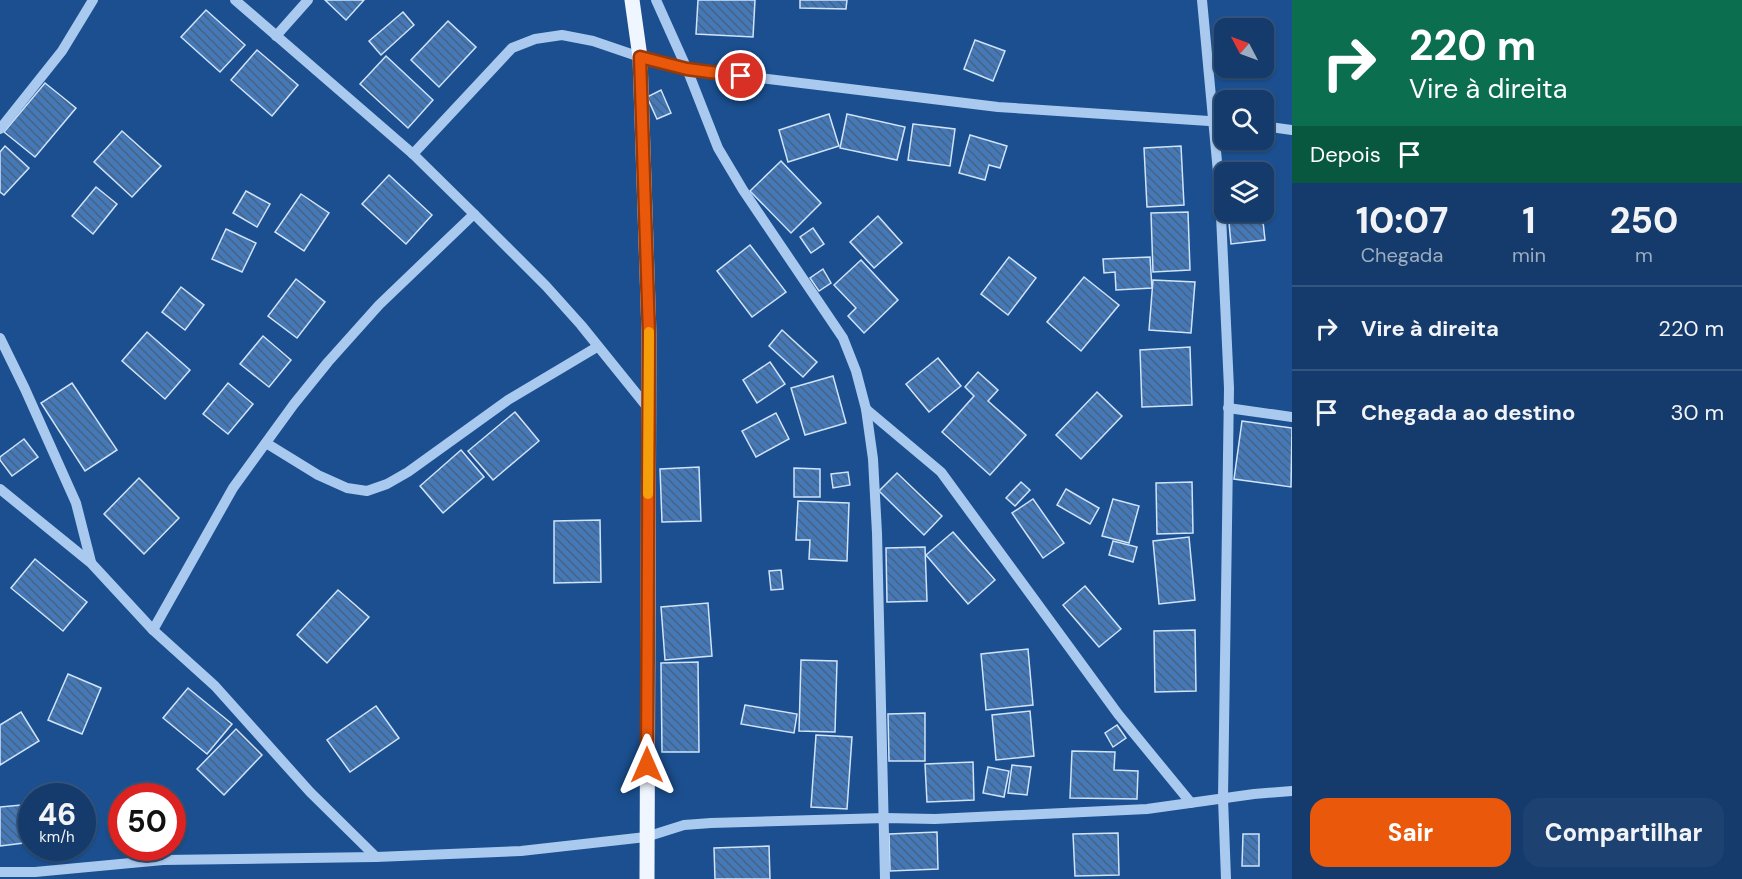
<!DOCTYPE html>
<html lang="pt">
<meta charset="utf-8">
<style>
body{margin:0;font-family:"DM Sans",sans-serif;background:#1d4271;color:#f1f3f6;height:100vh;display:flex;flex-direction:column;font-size:22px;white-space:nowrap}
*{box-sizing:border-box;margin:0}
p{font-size:20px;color:#9dadc1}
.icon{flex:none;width:33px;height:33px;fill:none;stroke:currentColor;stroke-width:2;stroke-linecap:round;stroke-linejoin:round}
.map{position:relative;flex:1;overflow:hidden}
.details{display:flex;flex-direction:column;background:#143b6b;width:450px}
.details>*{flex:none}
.banner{background:#0b6e4f;color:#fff;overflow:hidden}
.needle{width:39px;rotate:311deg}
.tools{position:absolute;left:1214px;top:18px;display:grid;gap:12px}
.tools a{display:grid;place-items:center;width:60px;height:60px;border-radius:12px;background:#143b6b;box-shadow:0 2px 4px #0004,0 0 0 2px #33557e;font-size:30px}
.speed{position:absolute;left:18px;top:783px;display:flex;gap:12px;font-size:30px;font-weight:700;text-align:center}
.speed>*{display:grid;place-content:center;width:78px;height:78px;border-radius:50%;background:#143b6b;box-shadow:0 2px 4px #0004,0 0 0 2px #33557e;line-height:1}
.speed small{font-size:15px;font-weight:400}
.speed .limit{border:9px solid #d22;background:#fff;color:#111}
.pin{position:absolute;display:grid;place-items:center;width:51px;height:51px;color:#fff;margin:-26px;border:3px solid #fff;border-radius:50%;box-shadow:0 2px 6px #0007}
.me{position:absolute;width:66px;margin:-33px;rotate:0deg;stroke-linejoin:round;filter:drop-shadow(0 0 4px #0008)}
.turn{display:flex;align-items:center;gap:21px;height:126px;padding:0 18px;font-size:27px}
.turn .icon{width:78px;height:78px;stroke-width:2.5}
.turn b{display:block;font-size:42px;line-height:51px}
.then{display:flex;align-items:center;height:57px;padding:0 18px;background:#0003;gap:12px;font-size:22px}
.eta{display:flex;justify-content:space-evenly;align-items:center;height:102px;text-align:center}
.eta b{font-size:36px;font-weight:800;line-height:42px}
.cta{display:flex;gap:12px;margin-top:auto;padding:12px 18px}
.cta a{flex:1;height:69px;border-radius:18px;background:#ea580c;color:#fff;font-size:24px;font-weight:800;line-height:69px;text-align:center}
.cta a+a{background:#1d4271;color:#f1f3f6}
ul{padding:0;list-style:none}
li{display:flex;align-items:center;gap:18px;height:84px;padding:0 18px;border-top:2px solid #33557e}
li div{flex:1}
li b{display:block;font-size:22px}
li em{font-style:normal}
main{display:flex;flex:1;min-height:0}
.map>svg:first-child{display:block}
.building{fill:url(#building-back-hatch);stroke:#cfe3fa;stroke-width:1.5}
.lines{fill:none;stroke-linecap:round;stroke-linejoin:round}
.minor{stroke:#a9c9ee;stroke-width:10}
.major{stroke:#f0f6ff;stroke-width:15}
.route-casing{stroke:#983908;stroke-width:15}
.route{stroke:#ea580c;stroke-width:10}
.slow{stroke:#f59e0b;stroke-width:10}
</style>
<main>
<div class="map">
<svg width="1292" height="879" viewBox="0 0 1292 879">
<defs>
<pattern id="building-back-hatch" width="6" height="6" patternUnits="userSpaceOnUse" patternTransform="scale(1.5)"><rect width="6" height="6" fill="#4478b7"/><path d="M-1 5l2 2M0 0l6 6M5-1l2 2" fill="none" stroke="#486282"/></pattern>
</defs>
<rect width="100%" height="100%" fill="#1b4f8f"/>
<g class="building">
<path d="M325 0H364L346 20Z"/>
<path d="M698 0H755L753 37 696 34Z"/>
<path d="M800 0H847L846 9 800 8Z"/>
<path d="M206 10 245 45 220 72 181 37Z"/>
<path d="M403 12 414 25 381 55 369 41Z"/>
<path d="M448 21 476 47 439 87 411 60Z"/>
<path d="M975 40 1005 51 993 81 964 69Z"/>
<path d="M257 50 298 85 272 116 231 80Z"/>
<path d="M386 56 433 100 408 128 360 84Z"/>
<path d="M45 83 76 108 35 157 4 132Z"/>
<path d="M661 90 671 113 657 119 647 97Z"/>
<path d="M829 114 839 146 788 162 779 130Z"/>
<path d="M847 114 905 127 897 160 840 148Z"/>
<path d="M913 124 955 129 950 166 908 160Z"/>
<path d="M122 131 161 166 132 197 94 162Z"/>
<path d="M970 135 1007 146 1000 168 989 165 985 180 959 173Z"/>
<path d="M5 146 29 168 4 195 0 192V152Z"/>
<path d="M1181 146 1184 205 1147 207 1144 148Z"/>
<path d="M781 161 821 203 791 233 750 191Z"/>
<path d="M389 175 432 215 406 244 362 204Z"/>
<path d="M96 187 117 204 93 234 72 216Z"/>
<path d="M246 191 270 204 257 227 233 213Z"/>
<path d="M301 194 329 213 304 251 275 232Z"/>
<path d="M1188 212 1190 270 1153 272 1151 213Z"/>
<path d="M1228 212H1262L1265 240 1231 244Z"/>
<path d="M878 216 902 243 874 268 850 242Z"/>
<path d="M813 228 824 244 811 253 800 237Z"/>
<path d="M226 229 256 243 242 272 212 259Z"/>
<path d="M750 245 786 292 752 317 717 271Z"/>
<path d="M1009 257 1036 278 1008 315 981 294Z"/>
<path d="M1150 257 1152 288 1116 290 1115 272 1104 273 1103 259Z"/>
<path d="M861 260 898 300 864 333 848 316 856 308 834 285Z"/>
<path d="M823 269 831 283 819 291 810 278Z"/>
<path d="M1084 277 1119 305 1081 351 1047 322Z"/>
<path d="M296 279 325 302 297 338 268 316Z"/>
<path d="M1153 280 1195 282 1191 333 1149 330Z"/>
<path d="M181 287 204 305 185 330 162 312Z"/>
<path d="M782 330 817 362 803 377 769 346Z"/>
<path d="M147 332 190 370 165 399 122 361Z"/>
<path d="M263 336 291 360 269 387 240 364Z"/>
<path d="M1190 347 1192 405 1142 407 1140 350Z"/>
<path d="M938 358 961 386 929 412 906 384Z"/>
<path d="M770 362 785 384 757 403 743 380Z"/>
<path d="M978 372 998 390 988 401 1026 435 990 475 942 432 974 396 965 387Z"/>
<path d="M833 376 846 423 805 435 791 388Z"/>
<path d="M72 383 117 450 85 471 41 403Z"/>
<path d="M228 383 253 404 228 434 203 414Z"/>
<path d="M1097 392 1122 416 1081 459 1056 435Z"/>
<path d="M515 412 539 441 493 480 468 451Z"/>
<path d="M776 413 789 439 756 457 742 431Z"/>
<path d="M1242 421 1292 428 1291 487 1234 479Z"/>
<path d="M24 439 38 457 12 476 0 460V457Z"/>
<path d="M461 450 484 477 443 513 420 486Z"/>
<path d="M699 467 701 521 662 522 660 469Z"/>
<path d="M794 468 820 469V497H794Z"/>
<path d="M848 472 850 485 833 488 831 474Z"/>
<path d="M897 473 942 516 924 535 879 491Z"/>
<path d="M139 478 179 518 144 554 104 514Z"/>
<path d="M1021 482 1030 490 1015 506 1006 498Z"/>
<path d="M1192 482 1193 533 1157 534 1156 483Z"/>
<path d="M1066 489 1099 508 1090 524 1057 505Z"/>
<path d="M1033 499 1064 543 1043 558 1012 513Z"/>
<path d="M1113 499 1139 506 1129 543 1102 536Z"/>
<path d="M798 501 849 503 847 561 809 559 810 540H796Z"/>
<path d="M600 520 601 582 554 583V521Z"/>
<path d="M953 532 995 580 968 604 926 555Z"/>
<path d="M1189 537 1195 600 1159 604 1153 541Z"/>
<path d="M1113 541 1137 547 1133 562 1109 555Z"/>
<path d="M925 547 927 601 887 602 886 548Z"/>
<path d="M35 559 87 602 63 631 11 588Z"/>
<path d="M781 570 783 589 771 590 769 571Z"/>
<path d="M1085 586 1121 629 1099 647 1063 605Z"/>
<path d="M338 590 369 617 327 663 297 635Z"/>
<path d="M708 603 712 656 665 660 661 607Z"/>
<path d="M1195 630 1196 691 1155 692 1154 631Z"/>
<path d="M1028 649 1033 705 986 710 981 654Z"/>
<path d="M801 660 837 661 835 732 799 731Z"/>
<path d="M698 662 699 752H662L661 663Z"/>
<path d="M68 674 101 688 82 734 48 720Z"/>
<path d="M188 688 232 724 207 754 163 718Z"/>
<path d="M745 705 797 714 794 733 741 724Z"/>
<path d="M376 706 399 738 350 772 327 740Z"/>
<path d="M1030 711 1034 756 996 760 992 715Z"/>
<path d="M21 712 39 741 0 765V725Z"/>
<path d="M925 713V761H889L888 714Z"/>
<path d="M1117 725 1126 738 1113 747 1105 733Z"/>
<path d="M236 729 262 755 224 795 197 769Z"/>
<path d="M816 735 852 737 847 809 811 807Z"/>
<path d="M1072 751 1115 752 1114 770 1138 771 1137 799 1070 798Z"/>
<path d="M973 762 974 800 927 802 925 764Z"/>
<path d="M1012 765 1031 767 1027 795 1008 793Z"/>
<path d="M988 767 1009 771 1004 797 983 793Z"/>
<path d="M32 804V842L0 846V807Z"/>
<path d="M937 832 938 869 890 871 889 834Z"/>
<path d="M1118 833 1119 875 1075 876 1073 834Z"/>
<path d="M1243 834H1259V866H1242Z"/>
<path d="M769 846 770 879H715L714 848Z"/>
</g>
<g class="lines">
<g class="minor">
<path d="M235 0 413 154 474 214 546 286 581 325 648 408"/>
<path d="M656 0 687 69 718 148 743 190 843 338 856 371 866 409 873 459 877 533 885 879"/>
<path d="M1202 0 1220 194 1229 388 1223 798 1226 879"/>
<path d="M276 36 308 0"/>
<path d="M1263 126 1292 130"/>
<path d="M0 129 62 51 93 0"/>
<path d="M413 154 512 48 535 39 562 35 593 41 640 57 687 69 998 107 1224 122"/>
<path d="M0 338 25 389 76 503 91 562"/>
<path d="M1228 408 1292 417"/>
<path d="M866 409 941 472 1118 714 1191 803"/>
<path d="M266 443 318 475 347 488 367 491 387 484 408 472 508 400 597 347"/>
<path d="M0 489 91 563 153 630 215 686 310 792 376 857"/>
<path d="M153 630 233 488 294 404 328 362 379 305 474 214"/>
<path d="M0 872H35L163 860 376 857 521 851 646 837 684 825 711 823 885 818 935 819 1147 809 1254 794 1292 791"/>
</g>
<path class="major" d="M632 0 640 57 649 334 647 879"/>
</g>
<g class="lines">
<g class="route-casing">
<path id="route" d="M647 765 649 334 640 57 687 69 741 76"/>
</g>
<use href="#route" class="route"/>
<path class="slow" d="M648 494 649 332"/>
</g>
</svg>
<div class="tools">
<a><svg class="needle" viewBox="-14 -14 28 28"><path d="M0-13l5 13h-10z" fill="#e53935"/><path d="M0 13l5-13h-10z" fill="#9dadc1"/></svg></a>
<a><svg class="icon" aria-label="search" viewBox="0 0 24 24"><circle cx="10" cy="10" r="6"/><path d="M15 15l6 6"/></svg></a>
<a><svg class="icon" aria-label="layers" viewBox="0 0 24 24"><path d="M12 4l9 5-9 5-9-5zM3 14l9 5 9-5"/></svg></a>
</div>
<div class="speed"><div>46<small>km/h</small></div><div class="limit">50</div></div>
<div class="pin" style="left:741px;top:76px;background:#d93025"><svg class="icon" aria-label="arrive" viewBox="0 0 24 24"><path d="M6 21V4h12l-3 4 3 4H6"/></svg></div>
<svg class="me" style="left:647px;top:765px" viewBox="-20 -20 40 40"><path d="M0-17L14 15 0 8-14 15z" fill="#ea580c" stroke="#fff" stroke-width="4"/></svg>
</div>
<section class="details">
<div class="banner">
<div class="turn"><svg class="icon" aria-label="right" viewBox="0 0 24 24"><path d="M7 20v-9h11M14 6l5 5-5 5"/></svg><div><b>220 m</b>Vire à direita</div></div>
<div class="then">Depois<svg class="icon" aria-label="arrive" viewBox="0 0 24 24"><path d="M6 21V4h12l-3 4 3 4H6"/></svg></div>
</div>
<div class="eta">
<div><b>10:07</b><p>Chegada</p></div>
<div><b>1</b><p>min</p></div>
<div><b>250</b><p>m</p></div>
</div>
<ul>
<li><svg class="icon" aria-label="right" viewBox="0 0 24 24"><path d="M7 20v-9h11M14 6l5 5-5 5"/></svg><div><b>Vire à direita</b></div><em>220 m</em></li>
<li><svg class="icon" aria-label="arrive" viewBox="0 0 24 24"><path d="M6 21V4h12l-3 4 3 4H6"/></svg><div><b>Chegada ao destino</b></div><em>30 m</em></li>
</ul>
<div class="cta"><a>Sair</a><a>Compartilhar</a></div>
</section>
</main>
